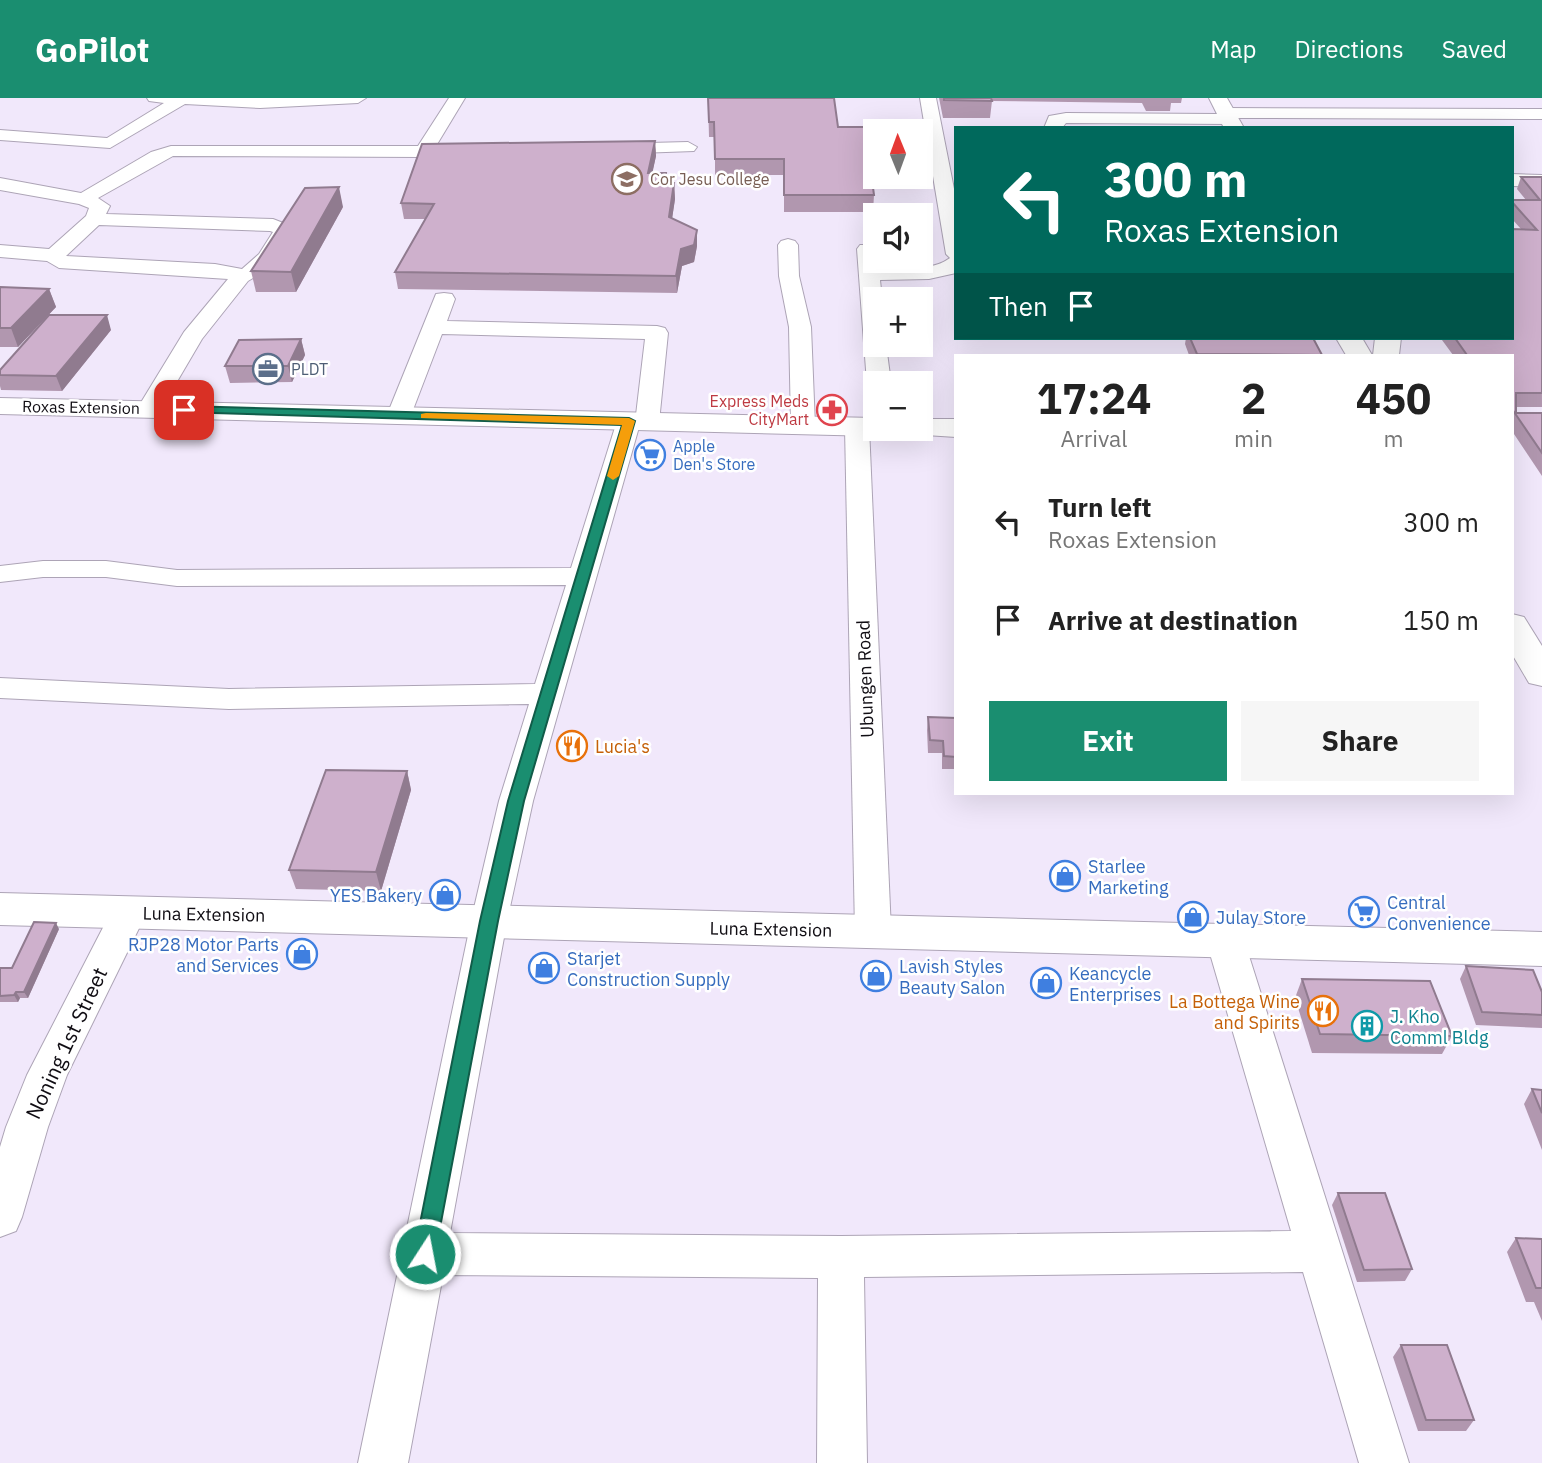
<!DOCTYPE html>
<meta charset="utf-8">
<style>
body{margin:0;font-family:"IBM Plex Sans",sans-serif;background:#f6f6f6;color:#222;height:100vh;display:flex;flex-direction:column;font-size:26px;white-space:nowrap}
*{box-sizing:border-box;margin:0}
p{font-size:23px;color:#767676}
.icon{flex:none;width:38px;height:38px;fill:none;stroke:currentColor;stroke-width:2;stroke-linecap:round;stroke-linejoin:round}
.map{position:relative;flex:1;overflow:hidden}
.sheet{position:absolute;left:954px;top:256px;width:560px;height:441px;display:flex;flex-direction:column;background:#fff;border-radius:0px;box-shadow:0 7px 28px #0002}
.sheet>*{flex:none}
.hud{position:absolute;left:954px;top:28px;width:560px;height:214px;border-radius:0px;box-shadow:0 7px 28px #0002;background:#00695c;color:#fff;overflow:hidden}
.needle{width:46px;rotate:359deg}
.buttons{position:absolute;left:863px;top:21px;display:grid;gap:14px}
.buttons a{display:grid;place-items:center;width:70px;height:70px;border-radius:0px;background:#fff;box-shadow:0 7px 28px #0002;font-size:35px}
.pin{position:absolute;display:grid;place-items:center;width:60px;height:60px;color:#fff;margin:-30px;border-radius:14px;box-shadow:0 4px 10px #0006}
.me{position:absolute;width:77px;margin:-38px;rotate:11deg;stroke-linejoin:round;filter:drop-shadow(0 0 5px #0008)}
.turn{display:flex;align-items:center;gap:24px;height:147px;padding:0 35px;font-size:32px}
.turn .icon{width:91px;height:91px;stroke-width:2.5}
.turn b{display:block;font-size:49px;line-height:60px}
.then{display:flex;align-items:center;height:66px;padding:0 35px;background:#0003;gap:14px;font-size:26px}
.eta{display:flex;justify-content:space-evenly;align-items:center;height:119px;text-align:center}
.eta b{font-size:42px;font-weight:800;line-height:49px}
.primary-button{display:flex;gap:14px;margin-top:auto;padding:14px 35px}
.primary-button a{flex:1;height:80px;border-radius:0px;background:#1a8e70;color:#fff;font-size:28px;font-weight:800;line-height:80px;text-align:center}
.primary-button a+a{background:#f6f6f6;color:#222}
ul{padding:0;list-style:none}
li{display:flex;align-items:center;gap:21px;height:98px;padding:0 35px}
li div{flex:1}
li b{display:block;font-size:26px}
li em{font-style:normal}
header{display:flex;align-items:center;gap:42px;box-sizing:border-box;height:98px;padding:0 35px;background:#1a8e70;color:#fff}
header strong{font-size:33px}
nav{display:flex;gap:38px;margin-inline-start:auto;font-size:24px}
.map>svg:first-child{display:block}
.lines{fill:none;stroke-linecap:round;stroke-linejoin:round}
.street-casing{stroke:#ada4b6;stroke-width:2}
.secondary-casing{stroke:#ada4b6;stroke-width:2}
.primary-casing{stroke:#ada4b6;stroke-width:2}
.street{fill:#fff;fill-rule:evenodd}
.secondary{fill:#fff;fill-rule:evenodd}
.primary{fill:#fff;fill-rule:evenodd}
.wall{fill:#b197af}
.shaded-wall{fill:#907b8f}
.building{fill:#ceb0cc;stroke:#907b8f;stroke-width:2}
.route{fill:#1a8e70;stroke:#115c49;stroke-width:2}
.slow{fill:#f59e0b}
.labels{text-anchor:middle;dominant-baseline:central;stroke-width:5;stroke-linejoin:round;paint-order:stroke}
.far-education-label{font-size:16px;fill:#785e54;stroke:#fff;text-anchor:start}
.far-service-label{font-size:16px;fill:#4e5e75;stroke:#fff;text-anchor:start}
.far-health-label{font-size:16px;fill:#be3a42;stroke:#fff;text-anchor:end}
.far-street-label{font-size:16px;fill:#100d13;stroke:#fff}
.far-shop-label{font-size:16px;fill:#366cbe;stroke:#fff;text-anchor:start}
.street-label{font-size:18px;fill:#100d13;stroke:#fff}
.food-label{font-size:18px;fill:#c56008;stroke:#fff;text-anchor:start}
.shop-label{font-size:18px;fill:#366cbe;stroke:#fff;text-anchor:start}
.culture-label{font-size:18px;fill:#0d838f;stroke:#fff;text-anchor:start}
.near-street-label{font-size:21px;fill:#100d13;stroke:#fff}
</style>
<header>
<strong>GoPilot</strong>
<nav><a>Map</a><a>Directions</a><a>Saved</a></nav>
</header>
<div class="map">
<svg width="1542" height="1365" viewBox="0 0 1542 1365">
<rect width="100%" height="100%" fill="#f1e8fb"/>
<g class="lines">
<g class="street-casing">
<g id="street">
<path d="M147 0H366L358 5 260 10 185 6 110 50 0 42V32L107 40 164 5 149 3Z"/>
<path d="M449 0H465L436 48 471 49 474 53 471 57 423 59 173 58 98 100 110 108 106 116 273 121 291 128 294 132 268 171 248 183 202 241 158 316 149 318 140 316 137 311 184 234 228 181 59 170 47 163 0 159V147L49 151 86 118 89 110 79 106 0 92V80L81 95 151 54 171 48H418ZM99 127 270 133 273 134 259 156 242 171 215 166 66 158Z"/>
<path d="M920 0H936L956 101V175L929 181 880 182 882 201H875V247H886L891 285H875V291L867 285 857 151 860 147H874L875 163H878L879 170C901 170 931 174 950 160L946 156Z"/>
<path d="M1226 10 1542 11V21L1238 20 1236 25 1230 26 1066 25 1062 30H1044L1049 18 1066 15 1218 16 1220 11Z"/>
<path d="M688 44 697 49 694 53 610 56 601 51 610 46Z"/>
<path d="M1512 76 1542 77V89L1512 88Z"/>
<path d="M788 141 795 143 798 147 799 178 811 229 815 328 812 333 803 335 794 333 791 328 789 229 779 178 778 147 781 143Z"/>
<path d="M444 195 452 196 455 201 447 223 657 228 665 230 668 235 659 324 656 329H639L533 703 507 823 450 1135 841 1138 1291 1133 1206 842 1212 832 1225 828 1238 832 1244 842 1409 1365H1359L1303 1174 864 1179 867 1365H817L818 1180 443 1177 408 1365H358L471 823 499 703 529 606 229 611 0 600V580L229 591 535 586 566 487 177 488 106 479H43L0 484V468L43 463H106L177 472 571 470 617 323 620 318 636 317 645 241 442 236 411 317 408 322 399 324 390 322 387 317 436 196Z"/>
<path d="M857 322 866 324 869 329 891 833 886 843 873 847 860 843 855 833 845 329 848 324Z"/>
<path d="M129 800 142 804 147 814 67 977 48 1029 22 1119 16 1133 0 1139V1049L6 1029 27 977 111 814 116 804Z"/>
</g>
</g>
<g class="secondary-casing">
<g id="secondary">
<path d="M0 300 875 320V331H888L885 335 875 338 0 316Z"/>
<path d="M920 321H956V339L910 336 906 331H920Z"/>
<path d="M0 795 1542 834V868L0 827Z"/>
</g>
</g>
<g class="primary-casing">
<g id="primary">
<path d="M1209 0H1227L1244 30H1224Z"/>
<path d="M1336 240H1362L1372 257H1346Z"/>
<path d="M1375 240H1401L1399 257H1373Z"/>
<path d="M1512 516 1524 519 1542 548V588L1529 585 1512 556Z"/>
</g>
</g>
<use href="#street" class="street"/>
<use href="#secondary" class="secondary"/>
<use href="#primary" class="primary"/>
</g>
<g class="wall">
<path d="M708 0 838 29 874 97 873 114H784V77H715V39H709Z"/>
<path d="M939 0H1182L1181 5H1171L1170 13H1146L1142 5 992 3 990 20H943Z"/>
<path d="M655 43 656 58 652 75 667 85H674L675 101 672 120 697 132V148L694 164 682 168 677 195 398 191 395 174 425 121H404L401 105Z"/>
<path d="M1521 79H1542V309H1516V315H1542V378L1512 333V257H1453L1442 242 1443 240H1512L1521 131 1512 121V102H1526L1517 91Z"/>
<path d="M343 109 296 194H256L251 173Z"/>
<path d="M0 189 49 191 56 209 18 249H0Z"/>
<path d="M111 232 62 293 1 292 0 288V272Z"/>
<path d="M1186 240H1313L1322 257H1189L1185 246Z"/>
<path d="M301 241 305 257 292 284 230 285 225 268Z"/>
<path d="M928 619 956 620V671H942V655H928L927 632Z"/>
<path d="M407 673 411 692 381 793 296 791 289 772Z"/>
<path d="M59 831 28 900H20L18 904H0V870H12Z"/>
<path d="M1466 868 1542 894V930L1476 927 1460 881Z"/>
<path d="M1302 881 1452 938 1442 956 1312 955 1295 900Z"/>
<path d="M1532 991 1542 992V1052L1524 1006Z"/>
<path d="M1338 1095 1412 1171 1405 1183 1357 1184 1332 1107Z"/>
<path d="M1516 1140 1542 1141V1223L1534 1204H1526L1507 1154Z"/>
<path d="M1401 1247 1474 1322 1466 1333H1418L1393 1259Z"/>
</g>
<g class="shaded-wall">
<path d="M655 43 656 58 649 91 648 75Z"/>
<path d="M674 85 675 101 670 135 669 119Z"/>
<path d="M339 89 343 109 296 194 291 174Z"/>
<path d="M697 132V148L694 164 682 168 677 195 676 178 681 151Z"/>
<path d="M49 191 56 209 18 249 11 230Z"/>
<path d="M107 217 111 232 62 293 56 278Z"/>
<path d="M301 241 305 257 292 284 288 268Z"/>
<path d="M407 673 411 692 381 793 376 774Z"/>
<path d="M56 825 59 831 28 900 24 894Z"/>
<path d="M16 894 20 900 18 904 14 897Z"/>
</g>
<g class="building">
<path d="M708 0H834L838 29H865L874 97H784V61H715L714 24H709Z"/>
<path d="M944 0H991L992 3 944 2Z"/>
<path d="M655 43 648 75H666L665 85H674L669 119 697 132 694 147 681 151 676 178 395 174 434 106 401 105 422 46Z"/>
<path d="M1521 79H1542V295H1516V315H1542V355L1512 311V257H1467L1455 240H1512V131L1537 132 1512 104V102H1540Z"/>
<path d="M339 89 291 174 251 173 305 90Z"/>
<path d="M0 189 49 191 11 230H0Z"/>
<path d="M49 217H107L56 278 0 277V272Z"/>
<path d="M1190 240H1313L1322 257 1197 256Z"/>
<path d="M301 241 288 268H225L239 242Z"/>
<path d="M928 619 956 620V659L944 658 943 643 930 642Z"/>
<path d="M326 672 407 673 376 774 289 772Z"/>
<path d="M34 824 56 825 24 894H16L14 897 0 898V870H12Z"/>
<path d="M1466 868 1533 872 1542 894V917L1482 914Z"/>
<path d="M1302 881 1430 883 1452 938 1320 936Z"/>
<path d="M1532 991 1542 992V1015Z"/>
<path d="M1338 1095H1385L1412 1171 1364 1172Z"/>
<path d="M1516 1140 1542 1141V1190H1536Z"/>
<path d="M1401 1247H1447L1474 1322H1426Z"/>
</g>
<path class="route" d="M184 308 629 320 635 323 524 703 498 823 435 1156 432 1163 425 1166 417 1163 414 1156 480 823 508 703 622 327 180 314 178 312Z"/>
<path class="slow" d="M426 315 629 320 635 323 619 378 613 382 607 378 622 327 421 320V316Z"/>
<defs>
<g id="university-ring" transform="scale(1.575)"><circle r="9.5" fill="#fff" stroke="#8d6e63" stroke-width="1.5"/><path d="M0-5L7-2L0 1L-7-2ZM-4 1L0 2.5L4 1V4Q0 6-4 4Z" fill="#8d6e63"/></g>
<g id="office-ring" transform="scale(1.575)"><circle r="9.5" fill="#fff" stroke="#5c6f8a" stroke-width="1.5"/><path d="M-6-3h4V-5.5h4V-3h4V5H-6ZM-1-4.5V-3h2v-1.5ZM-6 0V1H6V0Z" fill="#5c6f8a"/></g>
<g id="pharmacy-ring" transform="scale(1.575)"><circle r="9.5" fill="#fff" stroke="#e0444e" stroke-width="1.5"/><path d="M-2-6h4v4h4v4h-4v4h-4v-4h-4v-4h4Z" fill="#e0444e"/></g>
<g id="supermarket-ring" transform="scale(1.575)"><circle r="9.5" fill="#fff" stroke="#3f7fe0" stroke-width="1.5"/><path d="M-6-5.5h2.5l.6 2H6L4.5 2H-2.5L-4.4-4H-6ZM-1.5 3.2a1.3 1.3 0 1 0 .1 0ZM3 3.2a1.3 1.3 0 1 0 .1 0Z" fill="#3f7fe0"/></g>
<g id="restaurant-ring" transform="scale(1.575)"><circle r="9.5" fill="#fff" stroke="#e8710a" stroke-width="1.5"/><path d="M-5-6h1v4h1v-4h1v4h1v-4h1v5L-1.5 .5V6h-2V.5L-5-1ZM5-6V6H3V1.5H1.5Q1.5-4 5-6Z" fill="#e8710a"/></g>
<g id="shop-ring" transform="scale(1.575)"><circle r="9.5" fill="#fff" stroke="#3f7fe0" stroke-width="1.5"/><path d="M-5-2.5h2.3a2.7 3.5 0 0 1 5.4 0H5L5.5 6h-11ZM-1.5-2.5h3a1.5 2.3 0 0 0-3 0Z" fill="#3f7fe0"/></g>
<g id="building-ring" transform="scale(1.575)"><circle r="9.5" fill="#fff" stroke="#0f9aa8" stroke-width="1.5"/><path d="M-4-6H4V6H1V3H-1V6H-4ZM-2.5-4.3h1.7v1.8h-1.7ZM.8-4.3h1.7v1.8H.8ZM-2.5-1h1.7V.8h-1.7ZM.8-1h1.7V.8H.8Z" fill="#0f9aa8"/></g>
</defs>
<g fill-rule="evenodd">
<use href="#university-ring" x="627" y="81"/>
<use href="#office-ring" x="268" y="271"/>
<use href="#pharmacy-ring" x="832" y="312"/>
<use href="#supermarket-ring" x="650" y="357"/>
<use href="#restaurant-ring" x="572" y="648"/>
<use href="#shop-ring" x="1065" y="778"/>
<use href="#shop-ring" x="445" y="797"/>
<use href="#supermarket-ring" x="1364" y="814"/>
<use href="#shop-ring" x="1193" y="819"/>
<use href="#shop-ring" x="302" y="856"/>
<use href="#shop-ring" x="544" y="870"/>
<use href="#shop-ring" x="876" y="878"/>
<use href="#shop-ring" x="1046" y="885"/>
<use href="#restaurant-ring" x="1323" y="913"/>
<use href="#building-ring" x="1367" y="928"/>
</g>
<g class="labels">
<g class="far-education-label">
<text x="650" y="81">Cor Jesu College</text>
</g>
<g class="far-service-label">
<text x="291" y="271">PLDT</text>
</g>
<g class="far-health-label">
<text x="809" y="303">Express Meds<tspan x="809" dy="18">CityMart</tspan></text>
</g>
<g class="far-street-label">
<text transform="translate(81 309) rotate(1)">Roxas Extension</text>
</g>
<g class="far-shop-label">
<text x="673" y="348">Apple<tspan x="673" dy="18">Den's Store</tspan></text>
</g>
<g class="street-label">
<text transform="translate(865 581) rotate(-92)">Ubungen Road</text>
<text transform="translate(204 816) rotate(1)">Luna Extension</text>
<text transform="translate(771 831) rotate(1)">Luna Extension</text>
</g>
<g class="food-label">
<text x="595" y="648">Lucia's</text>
<text x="1300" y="903" text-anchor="end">La Bottega Wine<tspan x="1300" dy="21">and Spirits</tspan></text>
</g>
<g class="shop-label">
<text x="1088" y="768">Starlee<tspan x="1088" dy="21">Marketing</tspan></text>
<text x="422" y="797" text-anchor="end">YES Bakery</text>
<text x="1387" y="804">Central<tspan x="1387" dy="21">Convenience</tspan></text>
<text x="1216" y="819">Julay Store</text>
<text x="279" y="846" text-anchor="end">RJP28 Motor Parts<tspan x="279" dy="21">and Services</tspan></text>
<text x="567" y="860">Starjet<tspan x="567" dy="21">Construction Supply</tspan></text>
<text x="899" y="868">Lavish Styles<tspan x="899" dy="21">Beauty Salon</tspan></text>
<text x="1069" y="875">Keancycle<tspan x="1069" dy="21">Enterprises</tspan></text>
</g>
<g class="culture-label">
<text x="1390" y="918">J. Kho<tspan x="1390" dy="21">Comml Bldg</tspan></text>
</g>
<g class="near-street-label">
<text transform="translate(66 945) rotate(-65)">Noning 1st Street</text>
</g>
</g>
</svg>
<div class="buttons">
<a><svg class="needle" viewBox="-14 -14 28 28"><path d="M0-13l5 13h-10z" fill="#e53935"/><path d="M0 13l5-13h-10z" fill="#767676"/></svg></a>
<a><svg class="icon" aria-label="sound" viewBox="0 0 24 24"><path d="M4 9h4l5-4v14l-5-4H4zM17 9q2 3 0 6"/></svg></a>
<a>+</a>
<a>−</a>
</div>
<div class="pin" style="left:184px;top:312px;background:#d93025"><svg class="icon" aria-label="arrive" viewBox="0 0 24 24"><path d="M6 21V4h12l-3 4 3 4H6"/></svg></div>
<svg class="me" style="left:425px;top:1156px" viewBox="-20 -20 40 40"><circle r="17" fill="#1a8e70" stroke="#fff" stroke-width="3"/><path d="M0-11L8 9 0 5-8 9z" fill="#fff"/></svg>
<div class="hud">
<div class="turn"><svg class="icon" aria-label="left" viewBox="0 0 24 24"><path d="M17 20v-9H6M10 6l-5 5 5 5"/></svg><div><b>300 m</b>Roxas Extension</div></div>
<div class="then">Then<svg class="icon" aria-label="arrive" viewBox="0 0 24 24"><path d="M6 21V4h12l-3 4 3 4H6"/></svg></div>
</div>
<section class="sheet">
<div class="eta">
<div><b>17:24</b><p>Arrival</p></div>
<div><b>2</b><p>min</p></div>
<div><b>450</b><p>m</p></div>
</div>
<ul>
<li><svg class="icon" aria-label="left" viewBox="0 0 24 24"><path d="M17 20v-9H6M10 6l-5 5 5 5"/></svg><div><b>Turn left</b><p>Roxas Extension</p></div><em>300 m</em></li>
<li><svg class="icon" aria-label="arrive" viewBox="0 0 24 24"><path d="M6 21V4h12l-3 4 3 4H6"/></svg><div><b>Arrive at destination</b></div><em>150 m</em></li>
</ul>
<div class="primary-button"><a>Exit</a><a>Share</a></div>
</section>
</div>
